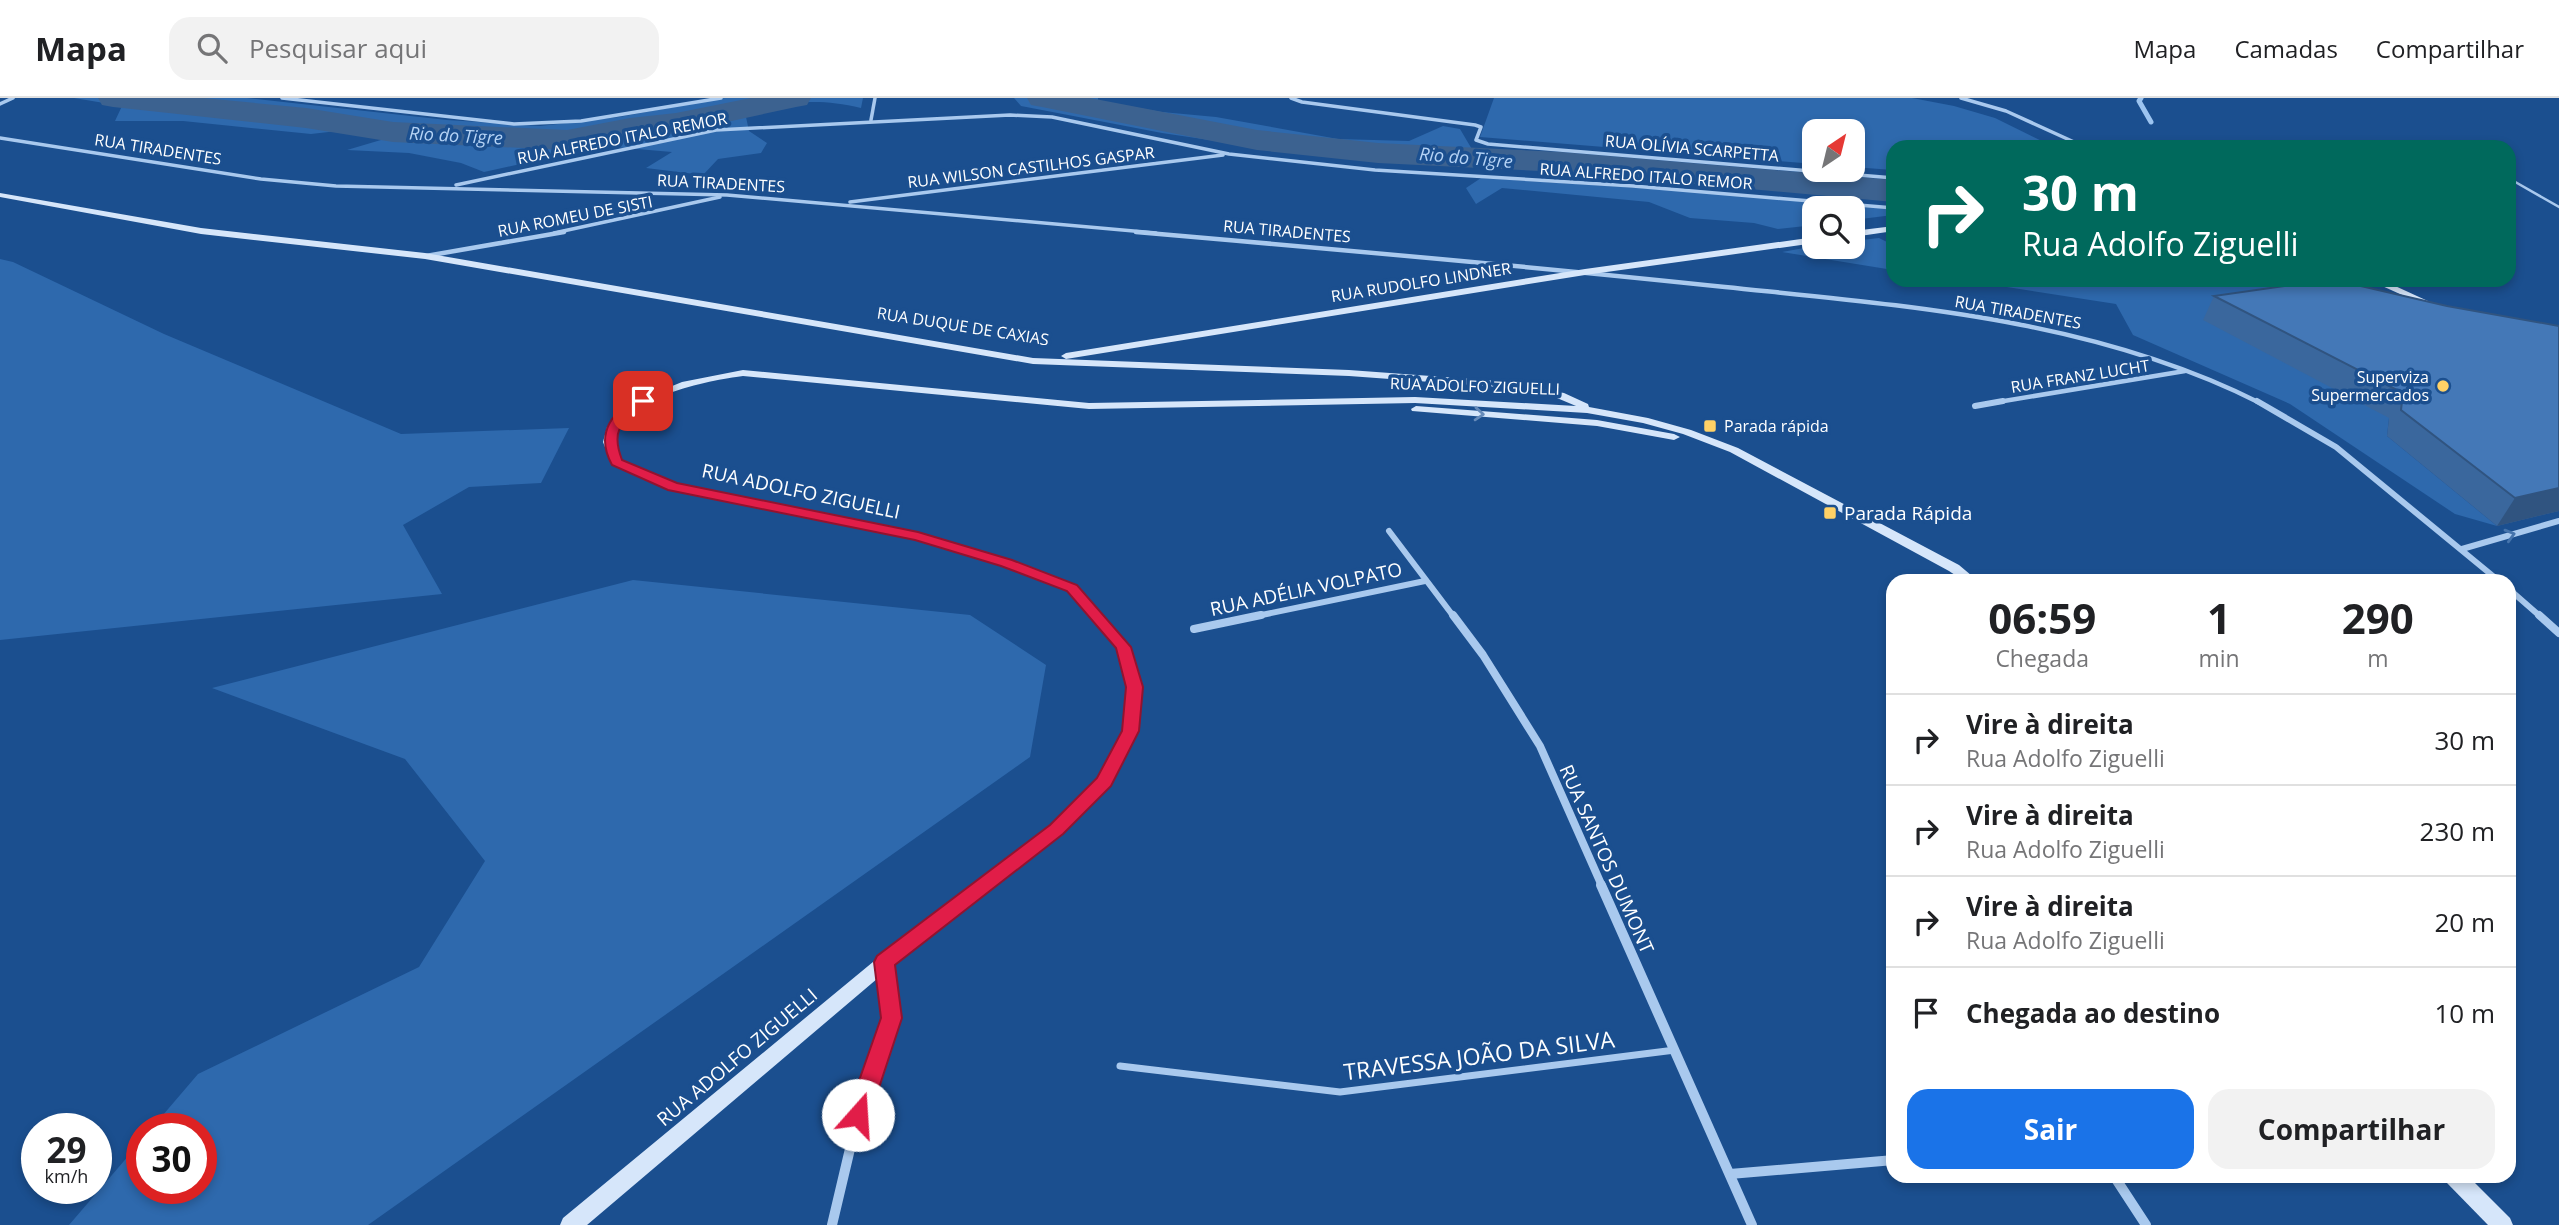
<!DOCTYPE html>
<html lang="pt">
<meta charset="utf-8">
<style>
body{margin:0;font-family:"Open Sans",sans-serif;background:#f2f2f2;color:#202124;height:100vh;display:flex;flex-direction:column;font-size:26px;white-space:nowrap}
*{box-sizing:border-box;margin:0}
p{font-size:23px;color:#757577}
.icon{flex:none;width:38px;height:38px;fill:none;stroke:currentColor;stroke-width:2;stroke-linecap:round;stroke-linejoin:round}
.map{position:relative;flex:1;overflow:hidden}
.details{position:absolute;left:1886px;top:476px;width:630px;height:609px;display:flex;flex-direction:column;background:#fff;border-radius:21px;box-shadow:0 4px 10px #0003}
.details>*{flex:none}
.guide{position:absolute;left:1886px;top:42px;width:630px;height:147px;border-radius:21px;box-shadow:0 4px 10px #0003;background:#00695c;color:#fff;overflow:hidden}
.needle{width:46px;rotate:35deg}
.buttons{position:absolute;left:1802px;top:21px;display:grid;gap:14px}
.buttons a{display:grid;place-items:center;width:63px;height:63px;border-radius:14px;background:#fff;box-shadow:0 4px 10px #0003;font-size:35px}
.speed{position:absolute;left:21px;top:1015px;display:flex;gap:14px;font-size:35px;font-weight:700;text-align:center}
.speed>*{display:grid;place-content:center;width:91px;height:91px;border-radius:50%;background:#fff;box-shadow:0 4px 10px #0003;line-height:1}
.speed small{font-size:18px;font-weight:400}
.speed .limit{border:10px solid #d22;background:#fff;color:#111}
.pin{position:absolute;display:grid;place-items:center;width:60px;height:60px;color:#fff;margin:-30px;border-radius:14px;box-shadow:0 4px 10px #0006}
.me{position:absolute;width:77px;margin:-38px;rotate:19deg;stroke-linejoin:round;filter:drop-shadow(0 0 5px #0008)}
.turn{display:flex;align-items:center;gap:24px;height:147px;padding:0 21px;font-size:32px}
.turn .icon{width:91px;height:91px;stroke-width:2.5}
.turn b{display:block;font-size:49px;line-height:60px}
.eta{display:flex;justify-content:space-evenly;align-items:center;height:119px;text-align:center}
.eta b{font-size:42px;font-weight:700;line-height:49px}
.cta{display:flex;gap:14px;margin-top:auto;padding:14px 21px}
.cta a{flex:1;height:80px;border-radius:21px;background:#1a73e8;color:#fff;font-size:28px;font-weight:700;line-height:80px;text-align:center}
.cta a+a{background:#f2f2f2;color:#202124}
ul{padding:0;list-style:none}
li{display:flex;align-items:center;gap:21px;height:91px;padding:0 21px;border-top:2px solid #e0e0e0}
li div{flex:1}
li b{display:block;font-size:26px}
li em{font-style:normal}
header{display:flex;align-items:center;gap:42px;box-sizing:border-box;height:98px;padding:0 35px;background:#fff;border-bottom:2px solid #e0e0e0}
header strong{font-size:33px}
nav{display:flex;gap:38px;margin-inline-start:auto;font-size:24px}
.search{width:490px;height:63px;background:#f2f2f2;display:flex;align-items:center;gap:18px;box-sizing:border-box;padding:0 24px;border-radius:21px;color:#757577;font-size:26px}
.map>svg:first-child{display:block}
.green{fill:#2e69ad}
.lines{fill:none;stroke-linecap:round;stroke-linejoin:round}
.stream{stroke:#9cc4f0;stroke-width:5}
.river{fill:#3c6290;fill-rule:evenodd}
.lane-far1{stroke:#a9c9ee;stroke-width:2.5}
.lane{stroke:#a9c9ee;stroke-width:7}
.street-far4{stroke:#a9c9ee;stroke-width:3.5}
.street-far3{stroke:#a9c9ee;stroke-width:4.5}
.street-far2{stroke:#a9c9ee;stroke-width:6}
.street-far1{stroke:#a9c9ee;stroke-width:8}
.street{stroke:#a9c9ee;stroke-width:10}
.secondary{fill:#d6e6fa;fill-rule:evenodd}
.wall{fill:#3a679d}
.shaded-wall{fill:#305480}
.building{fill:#4478b7;stroke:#305480;stroke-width:2}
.oneway{stroke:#668bba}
.oneway2{stroke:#4674ac}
.route{fill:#e11d48;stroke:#92132f;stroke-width:2}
.poi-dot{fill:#ffd166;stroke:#1b4f8f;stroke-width:2.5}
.labels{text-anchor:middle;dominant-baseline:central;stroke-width:7;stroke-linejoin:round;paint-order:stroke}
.far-street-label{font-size:16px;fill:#fff;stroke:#1b4f8f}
.far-poi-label{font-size:16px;fill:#fff;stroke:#1b4f8f;text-anchor:end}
.far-water-label{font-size:18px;font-style:italic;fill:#b5d3f5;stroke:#1b4f8f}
.street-label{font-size:19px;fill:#fff;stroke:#1b4f8f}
.poi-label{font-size:19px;fill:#fff;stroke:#1b4f8f;text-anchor:start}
.near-street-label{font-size:23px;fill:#fff;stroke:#1b4f8f}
</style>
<header>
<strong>Mapa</strong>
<div class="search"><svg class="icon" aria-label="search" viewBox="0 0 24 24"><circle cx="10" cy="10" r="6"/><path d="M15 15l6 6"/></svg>Pesquisar aqui</div>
<nav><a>Mapa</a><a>Camadas</a><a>Compartilhar</a></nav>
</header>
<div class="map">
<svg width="2559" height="1127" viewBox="0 0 2559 1127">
<rect width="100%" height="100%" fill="#1b4f8f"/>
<g class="green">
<path d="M74 0H247L447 22 540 28 619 19 723 0H863L861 10C819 0 792 4 750 12L746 19 749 33 767 45 761 55 718 61 703 77 646 70 672 54 602 48 484 74 461 65 409 55 347 52 391 39 346 32 311 36 183 23H115L122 8Z"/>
<path d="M1014 0H1098V3L1162 14 1216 19 1338 41 1409 43 1443 28 1460 31 1473 53 1589 60 1893 90V100L1600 74 1283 53 1162 35 1021 8Z"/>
<path d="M1494 0H1912L1954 8 1995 20 2054 49H1894L1893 72 1853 69V33H1815V66L1480 39Z"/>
<path d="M1481 80 1671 92 1893 111V117L1853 122V110H1815V127L1778 131 1754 125 1690 120 1649 104 1502 90 1476 106 1466 90Z"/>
<path d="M1879 140 1893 147V172L1782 154 1815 148 1853 149V143Z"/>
<path d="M0 161 13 164 164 236 401 336 569 330 541 385 469 389 403 427 442 496 0 542Z"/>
<path d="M1962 182H2340L2429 220 2389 320 2387 338 2497 428 2455 416 2290 306 2133 237 2116 206Z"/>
<path d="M633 482 970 517 1046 567 1030 659 368 1127H69L142 1042V1090H201V1031H151L198 976 419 869 485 763 405 661 212 590Z"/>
</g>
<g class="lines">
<path class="stream" d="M2141 0 2139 3 2151 24"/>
<g class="river">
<path d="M98 0H204L306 10 393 24 567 32 630 20 676 15 751 0H811L807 7 796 9 676 35 630 40 567 52 393 44 306 30 113 9 102 7Z"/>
<path d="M1027 0H1090L1257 32 1378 45 1562 54 1894 82V104L1562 74 1378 65 1257 52 1042 9 1031 7Z"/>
<path d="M2281 182H2338L2407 211 2413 220 2407 229 2391 233 2375 229 2287 191Z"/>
</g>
<g class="lane-far1">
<path d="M2322 48 2331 49"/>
<path d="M2510 81 2559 109"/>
</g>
<path class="lane" d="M1120 968 1340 994 1675 952"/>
<g class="street-far4">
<path d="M282 0 514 26 581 23 721 0"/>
<path d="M1291 0 1302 4 1475 27 1481 29 1476 42 1488 46 1894 80"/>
<path d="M1961 0 2006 13 2085 49"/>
<path d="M0 6 13 0"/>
<path d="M871 22 875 0"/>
<path d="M0 40 261 81 336 88 727 97 1156 135"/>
<path d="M456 87 716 32 1010 17 1052 19 1229 56 1375 72 1633 88 1894 110"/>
<path d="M850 104 1223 57"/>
<path d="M554 135 720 99"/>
</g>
<g class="street-far3">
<path d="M1136 134C1333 151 1529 168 1725 189 1907 208 2094 221 2260 305"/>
<path d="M426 158 564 134"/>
<path d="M1992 305 2185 273"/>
</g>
<g class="street-far2">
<path d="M2257 303 2336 349 2499 483"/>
<path d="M1975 308 2003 303"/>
<path d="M1389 433 1454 519"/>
<path d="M2462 451 2559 423"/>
<path d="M2510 492 2541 519"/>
<path d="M1252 519 1425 483"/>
</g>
<g class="street-far1">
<path d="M1453 517 1483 557 1540 648 1602 788"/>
<path d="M2539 517 2559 535"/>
<path d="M1194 531 1261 517"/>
</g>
<g class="street">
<path d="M1601 787 1752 1127"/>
<path d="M1730 1076 1894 1062"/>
<path d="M2114 1078 2146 1127"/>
<path d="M832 1127 858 1017 892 920 885 864"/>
</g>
<g class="secondary">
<path d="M0 95 201 130 425 155 1033 260 1349 272 1499 283 1564 295 1588 306 1589 309 1648 320 1691 332 1738 350 1959 467 1978 483H1964L1949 473 1730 354 1683 336 1643 325 1587 315 1415 305 1089 311 743 278C710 282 617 300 615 343 615 349 619 357 622 363L676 386 922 436 1011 462 1077 487 1130 549 1142 589 1137 633 1112 684 1063 736 891 869 587 1127H560L563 1120 879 859 1051 728 1098 681 1123 633 1128 589 1116 550 1067 493 1003 468 916 442 669 391 611 365 603 344 607 329 621 313 638 302 682 284 743 272 1089 305 1415 299 1576 308 1557 300 1499 289 1349 278 1033 266 425 161 201 136 0 99Z"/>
<path d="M1894 128V133L1853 139V133Z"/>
<path d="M1815 139V145L1585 177 1066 261 1061 258 1066 255 1585 171Z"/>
<path d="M2369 182H2382L2441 209 2433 211Z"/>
<path d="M1416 308 1597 322 1674 336 1680 339 1674 342 1597 328 1412 313 1411 311Z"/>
<path d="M2444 1078H2468L2510 1120 2513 1127H2488L2447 1085Z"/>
</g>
</g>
<path class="wall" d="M2214 198 2447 208 2559 228V413L2497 428 2387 338 2389 320 2203 222Z"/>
<path class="shaded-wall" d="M2559 390V413L2497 428 2515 400Z"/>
<path class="building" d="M2327 182H2335L2447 208 2559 228V390L2515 400 2401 312 2403 295 2214 198Z"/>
<defs><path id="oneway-chevron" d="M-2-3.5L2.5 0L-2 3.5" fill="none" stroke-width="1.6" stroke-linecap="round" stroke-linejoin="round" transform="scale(1.75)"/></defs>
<use class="oneway" href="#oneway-chevron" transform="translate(1479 316) rotate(4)"/>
<use class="oneway2" href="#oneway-chevron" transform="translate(2510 437) rotate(-16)"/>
<path class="route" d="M643 300 647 301V306C622 325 610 330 622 362L677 385 918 434 1012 462 1077 487 1131 549 1143 589 1139 633 1111 688 1063 736 895 867 902 920 870 1017 866 1024 858 1026 850 1024 847 1017 881 920 874 864 877 858 1050 727 1097 680 1122 633 1126 589 1116 550 1067 493 1001 468 915 442 668 392 612 367C595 336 611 311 643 300Z"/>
<g class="poi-dot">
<circle cx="2443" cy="288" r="7"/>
<rect x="1703" y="321" width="14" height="14" rx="3.5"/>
<rect x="1823" y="408" width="14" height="14" rx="3.5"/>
</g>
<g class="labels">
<g class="far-street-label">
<text transform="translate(622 40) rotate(-11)">RUA ALFREDO ITALO REMOR</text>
<text transform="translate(1692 50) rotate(5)">RUA OLÍVIA SCARPETTA</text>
<text transform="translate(158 51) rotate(9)">RUA TIRADENTES</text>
<text transform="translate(1031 69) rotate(-7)">RUA WILSON CASTILHOS GASPAR</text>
<text transform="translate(1646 78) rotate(4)">RUA ALFREDO ITALO REMOR</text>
<text transform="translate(721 85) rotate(3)">RUA TIRADENTES</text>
<text transform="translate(575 118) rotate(-11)">RUA ROMEU DE SISTI</text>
<text transform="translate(1287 133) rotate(5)">RUA TIRADENTES</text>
<text transform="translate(1421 184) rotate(-9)">RUA RUDOLFO LINDNER</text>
<text transform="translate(2018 214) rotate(10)">RUA TIRADENTES</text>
<text transform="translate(963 228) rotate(9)">RUA DUQUE DE CAXIAS</text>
<text transform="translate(2080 278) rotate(-9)">RUA FRANZ LUCHT</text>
<text transform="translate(1475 288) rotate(2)">RUA ADOLFO ZIGUELLI</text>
</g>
<g class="far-poi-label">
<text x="2429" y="279">Superviza<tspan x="2429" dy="18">Supermercados</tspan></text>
<text x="1724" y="328" text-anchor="start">Parada rápida</text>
</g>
<g class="far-water-label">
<text transform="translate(456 37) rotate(3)">Rio do Tigre</text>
<text transform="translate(1466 59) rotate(5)">Rio do Tigre</text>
</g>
<g class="street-label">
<text transform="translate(801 393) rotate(12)">RUA ADOLFO ZIGUELLI</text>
<text transform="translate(1306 491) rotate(-12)">RUA ADÉLIA VOLPATO</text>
<text transform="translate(1607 761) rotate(66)">RUA SANTOS DUMONT</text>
<text transform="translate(737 959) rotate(-40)">RUA ADOLFO ZIGUELLI</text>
</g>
<g class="poi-label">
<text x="1844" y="415">Parada Rápida</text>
</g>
<g class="near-street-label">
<text transform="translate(1479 957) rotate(-7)">TRAVESSA JOÃO DA SILVA</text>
</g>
</g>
</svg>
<div class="buttons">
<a><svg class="needle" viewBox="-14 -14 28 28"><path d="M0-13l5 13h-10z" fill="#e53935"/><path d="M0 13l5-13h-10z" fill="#757577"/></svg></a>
<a><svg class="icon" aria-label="search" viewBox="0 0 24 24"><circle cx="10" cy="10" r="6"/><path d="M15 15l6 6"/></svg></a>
</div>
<div class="speed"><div>29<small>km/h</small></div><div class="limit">30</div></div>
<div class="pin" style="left:643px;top:303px;background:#d93025"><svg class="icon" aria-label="arrive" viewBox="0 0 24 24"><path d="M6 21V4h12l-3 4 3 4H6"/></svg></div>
<svg class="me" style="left:858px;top:1017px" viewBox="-20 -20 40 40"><circle r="19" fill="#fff"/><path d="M0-13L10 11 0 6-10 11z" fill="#e11d48"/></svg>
<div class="guide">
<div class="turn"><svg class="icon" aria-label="right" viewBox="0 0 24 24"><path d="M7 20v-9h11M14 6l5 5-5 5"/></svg><div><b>30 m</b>Rua Adolfo Ziguelli</div></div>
</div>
<section class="details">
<div class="eta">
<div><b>06:59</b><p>Chegada</p></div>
<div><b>1</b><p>min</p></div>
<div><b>290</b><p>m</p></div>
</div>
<ul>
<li><svg class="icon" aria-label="right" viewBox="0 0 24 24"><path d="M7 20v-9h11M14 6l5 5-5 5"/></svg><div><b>Vire à direita</b><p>Rua Adolfo Ziguelli</p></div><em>30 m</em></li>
<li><svg class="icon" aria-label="right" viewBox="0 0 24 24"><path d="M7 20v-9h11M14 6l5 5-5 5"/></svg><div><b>Vire à direita</b><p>Rua Adolfo Ziguelli</p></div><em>230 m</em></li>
<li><svg class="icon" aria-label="right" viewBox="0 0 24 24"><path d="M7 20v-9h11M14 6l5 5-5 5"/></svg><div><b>Vire à direita</b><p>Rua Adolfo Ziguelli</p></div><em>20 m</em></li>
<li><svg class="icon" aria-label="arrive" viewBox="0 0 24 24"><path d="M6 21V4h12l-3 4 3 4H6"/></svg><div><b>Chegada ao destino</b></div><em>10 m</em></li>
</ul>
<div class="cta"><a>Sair</a><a>Compartilhar</a></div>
</section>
</div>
